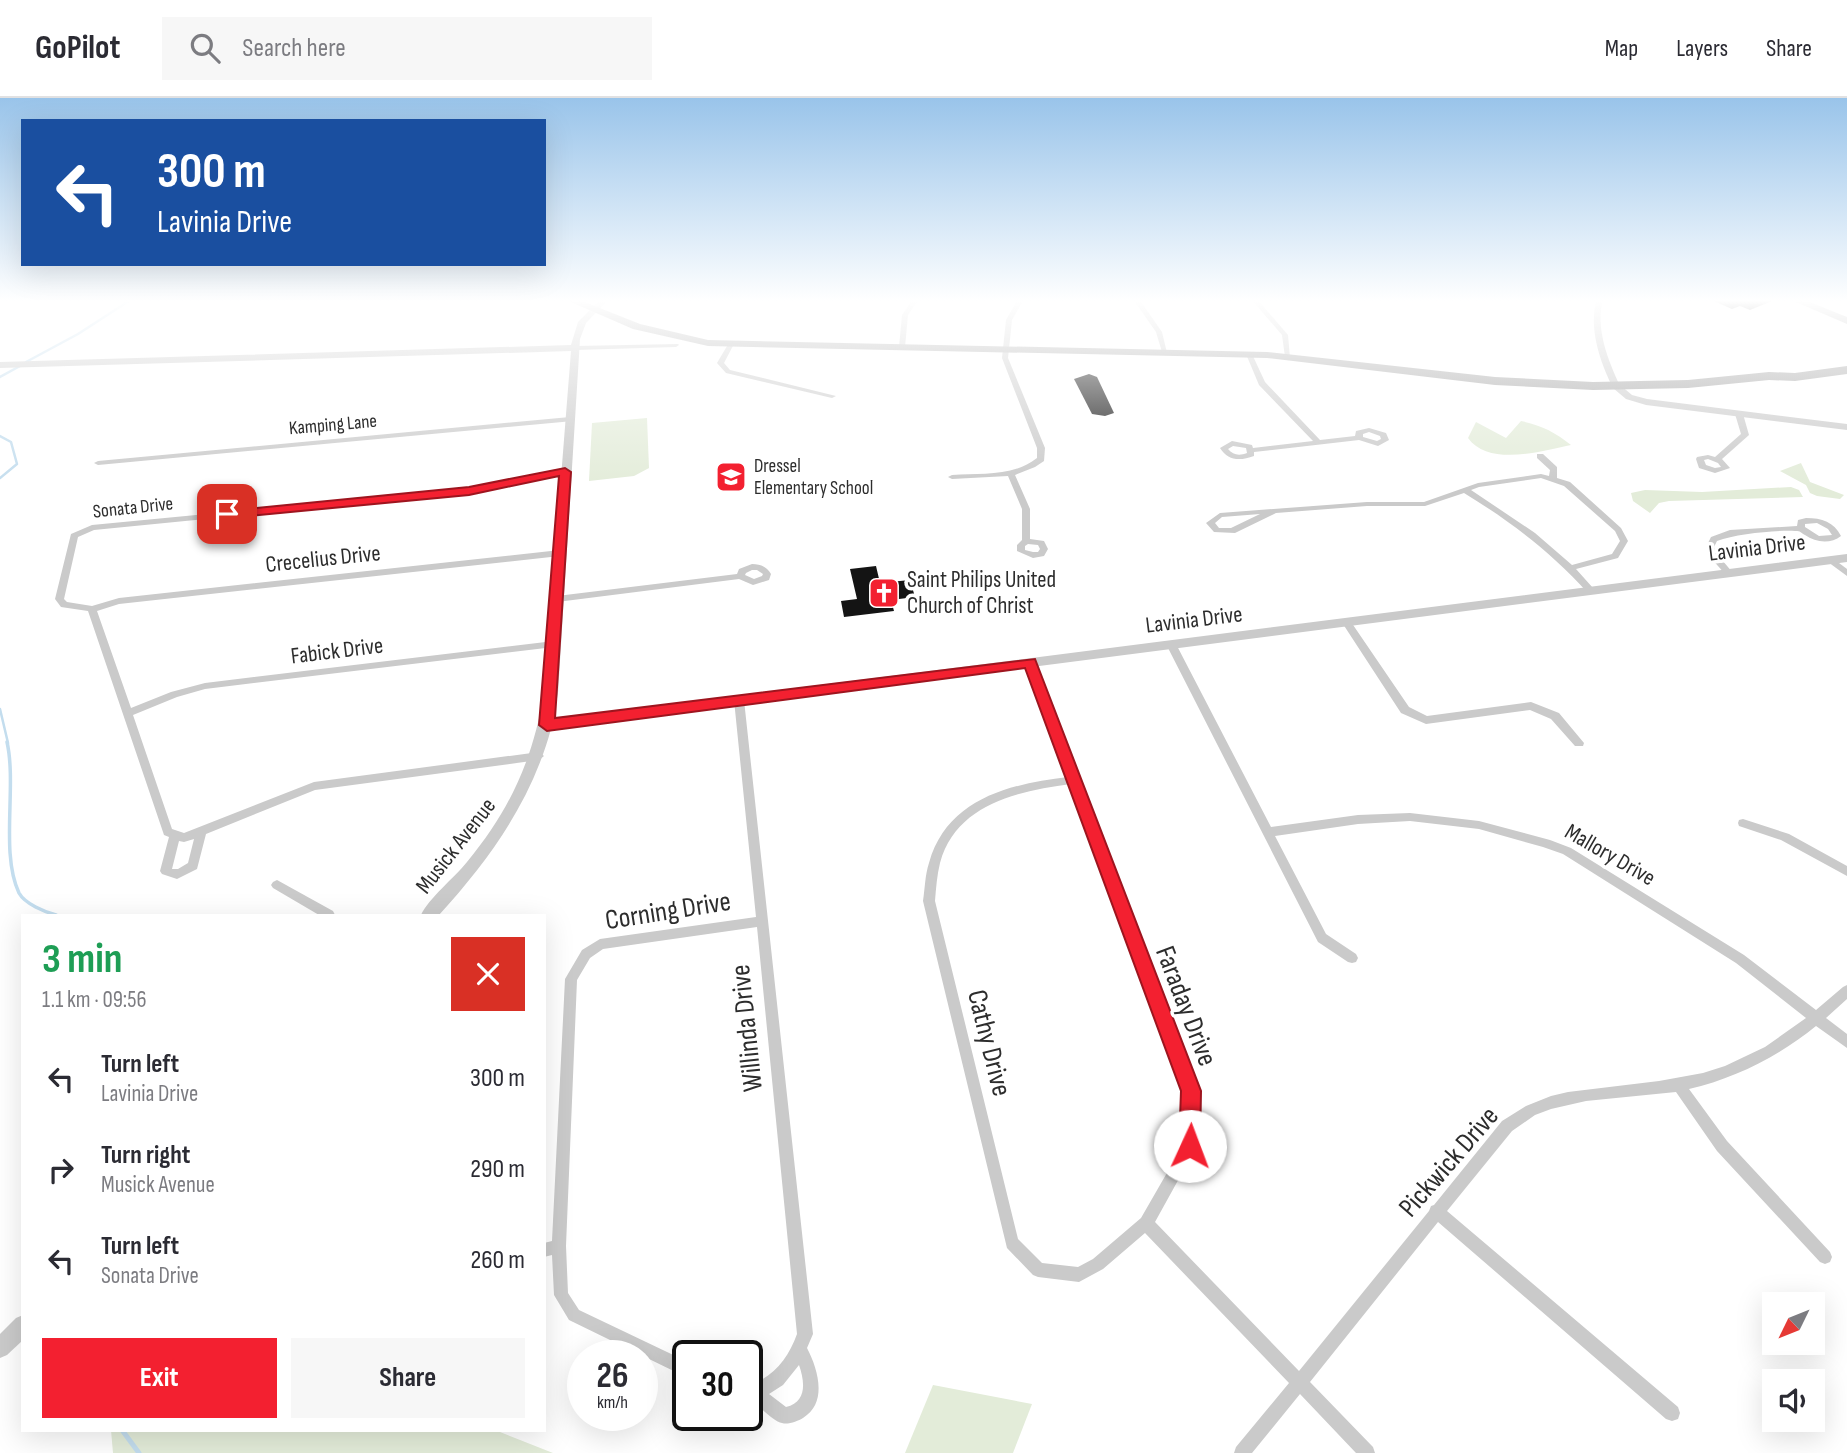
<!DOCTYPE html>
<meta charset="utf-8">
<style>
body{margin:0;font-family:"Sofia Sans Condensed",sans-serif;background:#f7f7f7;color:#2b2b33;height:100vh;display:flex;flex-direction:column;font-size:26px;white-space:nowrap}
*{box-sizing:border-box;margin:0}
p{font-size:23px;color:#7c7c81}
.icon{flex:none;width:38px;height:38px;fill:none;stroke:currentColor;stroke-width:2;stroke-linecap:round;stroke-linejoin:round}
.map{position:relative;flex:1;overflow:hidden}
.details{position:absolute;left:21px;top:816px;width:525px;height:518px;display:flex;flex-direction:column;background:#fff;border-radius:0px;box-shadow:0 7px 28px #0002}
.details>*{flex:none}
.guide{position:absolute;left:21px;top:21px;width:525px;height:147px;border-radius:0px;box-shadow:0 7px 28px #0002;background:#1a4fa0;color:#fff;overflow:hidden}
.needle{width:46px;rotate:227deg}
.controls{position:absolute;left:1762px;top:1194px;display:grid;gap:14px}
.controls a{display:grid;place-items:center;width:63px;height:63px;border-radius:0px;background:#fff;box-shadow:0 7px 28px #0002;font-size:35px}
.speed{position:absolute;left:567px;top:1242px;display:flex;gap:14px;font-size:35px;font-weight:700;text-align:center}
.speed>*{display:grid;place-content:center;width:91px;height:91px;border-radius:50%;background:#fff;box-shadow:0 7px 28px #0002;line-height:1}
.speed small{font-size:18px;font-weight:400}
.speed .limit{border:4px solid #111;border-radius:10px;background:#fff;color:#111}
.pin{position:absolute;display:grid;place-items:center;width:60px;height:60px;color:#fff;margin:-30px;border-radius:14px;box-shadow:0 4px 10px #0006}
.me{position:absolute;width:77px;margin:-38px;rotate:2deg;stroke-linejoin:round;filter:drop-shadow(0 0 5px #0008)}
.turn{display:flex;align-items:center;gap:24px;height:147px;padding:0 21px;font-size:32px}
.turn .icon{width:91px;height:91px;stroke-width:2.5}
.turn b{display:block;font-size:49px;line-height:60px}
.round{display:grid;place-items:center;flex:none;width:74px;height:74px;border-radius:0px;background:#f7f7f7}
.head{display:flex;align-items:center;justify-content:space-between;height:119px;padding:0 21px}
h1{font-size:42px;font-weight:700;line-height:52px;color:#1e9e55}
.action{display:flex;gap:14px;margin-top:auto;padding:14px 21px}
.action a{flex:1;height:80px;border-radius:0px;background:#f32030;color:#fff;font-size:28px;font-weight:700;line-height:80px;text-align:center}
.action a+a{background:#f7f7f7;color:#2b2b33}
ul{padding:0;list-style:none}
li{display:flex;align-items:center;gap:21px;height:91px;padding:0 21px}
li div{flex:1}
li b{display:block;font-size:26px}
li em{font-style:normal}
header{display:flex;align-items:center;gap:42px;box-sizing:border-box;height:98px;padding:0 35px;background:#fff;border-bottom:2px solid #e1e1e2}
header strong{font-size:33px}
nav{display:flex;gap:38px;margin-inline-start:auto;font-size:24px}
.search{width:490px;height:63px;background:#f7f7f7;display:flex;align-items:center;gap:18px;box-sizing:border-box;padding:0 24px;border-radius:0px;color:#7c7c81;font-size:26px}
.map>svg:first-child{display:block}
.green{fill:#e3ecd9}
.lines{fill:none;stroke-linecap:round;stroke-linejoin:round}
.stream-far2{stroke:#c3ddee;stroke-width:2.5}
.stream-far1{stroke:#c3ddee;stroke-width:3.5}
.stream{stroke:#c3ddee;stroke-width:5}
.building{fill:#141414}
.minor{fill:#cacaca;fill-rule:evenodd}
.tertiary{fill:#cacaca;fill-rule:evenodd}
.primary{fill:#a5a5a5;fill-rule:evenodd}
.route{fill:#f32030;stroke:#9e151f;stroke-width:2}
.labels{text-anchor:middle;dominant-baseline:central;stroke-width:7;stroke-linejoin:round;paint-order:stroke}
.far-street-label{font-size:19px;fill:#2d2d2d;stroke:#fff}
.far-poi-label{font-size:19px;fill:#2d2d2d;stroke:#fff;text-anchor:start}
.street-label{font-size:23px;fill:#2d2d2d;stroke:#fff}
.poi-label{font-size:23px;fill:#2d2d2d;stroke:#fff;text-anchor:start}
.near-street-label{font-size:28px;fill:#2d2d2d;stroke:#fff}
</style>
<header>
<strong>GoPilot</strong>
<div class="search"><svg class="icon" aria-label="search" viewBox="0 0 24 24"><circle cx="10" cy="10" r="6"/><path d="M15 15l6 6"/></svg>Search here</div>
<nav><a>Map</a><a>Layers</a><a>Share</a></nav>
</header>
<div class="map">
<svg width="1847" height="1355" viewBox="0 0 1847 1355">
<rect width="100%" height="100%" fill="#fff"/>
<g class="green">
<path d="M647 320 649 370 634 378 589 383 592 325Z"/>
<path d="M1521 323C1541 327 1555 334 1571 347 1542 353 1489 369 1468 340L1476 324 1506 340Z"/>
<path d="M1801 365 1810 384 1844 397 1840 401 1817 398 1810 395 1806 387 1780 373Z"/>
<path d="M1791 389 1799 392 1803 399 1669 403 1659 405 1650 415 1633 403 1631 395 1645 392 1702 394Z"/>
<path d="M933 1287 1032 1306 1013 1355H905Z"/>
<path d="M111 1332H495L553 1355H113Z"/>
</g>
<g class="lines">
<g class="stream-far2">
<path d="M26 264 78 236 132 201"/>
<path d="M0 279 20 268"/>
<path d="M0 338 11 344 17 366 0 380"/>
<path d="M0 611 8 645"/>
</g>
<path class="stream-far1" d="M7 644C17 688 0 755 19 795 25 806 45 814 56 817"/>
<path class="stream" d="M122 1332 139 1355"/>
</g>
<g class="building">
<path d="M1709 201H1777L1750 212 1740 208 1732 211Z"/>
<path d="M1089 276 1097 279 1114 315 1105 318 1092 316 1074 281Z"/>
<path d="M876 468 880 485 910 482 915 499 891 502 894 513 844 519 841 503 857 501 850 471Z"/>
</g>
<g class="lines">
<g class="minor">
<path d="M913 201H919L908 217 905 249 902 251 899 249 902 217Z"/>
<path d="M1018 201H1024L1012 222 1008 260 1045 350 1044 363 1035 369 1015 377 1030 411V441L1044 443 1048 451 1044 458 1033 460 1017 453V447L1022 442V411L1008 378 952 381 948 379 952 377C981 375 1013 379 1037 360V350L1002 260 1006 222ZM1028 446 1038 447 1040 451 1038 454H1033L1025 452V448Z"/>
<path d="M1133 201H1139L1162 234 1167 255 1162 254 1156 234Z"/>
<path d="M1251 201H1257L1288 237 1290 260 1285 259 1282 237Z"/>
<path d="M1597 201H1603C1595 230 1608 262 1620 288L1616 290H1613C1600 264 1588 229 1597 201Z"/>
<path d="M730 243 735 244 724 265 730 272 836 298 832 300 726 275 717 265Z"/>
<path d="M678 246 679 247 676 249 575 252 572 250 575 248Z"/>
<path d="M1249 254 1252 256 1265 284 1320 342 1355 338 1356 333 1369 330 1386 335 1389 342 1378 348 1359 342 1254 354V358C1240 363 1228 363 1220 350L1232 343 1252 347 1253 350 1313 343 1259 287 1246 256ZM1369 334 1380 338 1381 341 1377 343 1363 339V336ZM1233 348 1246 350 1247 355C1239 358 1233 357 1228 351Z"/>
<path d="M1736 314 1743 316 1749 337 1722 361 1730 370 1715 375 1699 370 1696 361 1697 359 1708 357 1715 359 1741 336 1735 316ZM1708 361 1718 365 1721 369 1715 370 1706 367 1704 362Z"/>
<path d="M570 319 574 321 573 323 98 367 94 365 98 363Z"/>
<path d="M1537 356H1543L1557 369V380L1570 384 1621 430 1628 443 1618 460 1576 471 1593 490V494H1587C1551 454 1510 423 1464 395L1425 408H1367L1276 415 1235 435 1214 434 1206 425 1220 415 1367 404H1424L1478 385 1541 376 1549 378 1550 372 1537 360ZM1541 380 1564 388 1615 433 1620 443 1612 456 1572 467 1535 435 1471 392 1479 389ZM1260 416 1231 430H1219L1215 425 1222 419Z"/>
<path d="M565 372H568V376L469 395 94 432 78 439 64 501 67 504 92 508 119 500 560 452 564 455 560 458 119 506 97 513 131 610 171 594 205 585 554 543 559 546 554 549 205 591 177 599 133 617 172 731 184 735 314 684 539 654 544 658 539 662 315 692 206 736 197 771 177 781 162 776 160 773 169 739 164 737 163 734 88 513 61 509 55 501 71 436 92 427 469 391ZM194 741 188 765 178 771H172L179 743 184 744Z"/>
<path d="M1806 420C1822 420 1834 424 1841 438 1831 446 1816 445 1805 437 1799 434 1802 433 1795 433 1775 432 1736 436 1717 443L1714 449 1717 456 1733 475 1729 478 1726 477 1710 459 1706 449 1711 439 1730 432 1797 428 1798 422ZM1817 425 1828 431 1832 437 1819 438 1805 429V426Z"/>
<path d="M1831 459 1847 471V478L1828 464 1827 462Z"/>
<path d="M752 466C761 466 767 469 771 476L769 482 753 487 739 481 557 504 553 501 557 498 737 476 739 471ZM752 472H757L763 476 762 478 754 481 745 477 746 475Z"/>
<path d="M1346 520 1349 521 1409 609 1427 618 1531 604 1559 615 1584 645 1583 648H1575L1551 621 1530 612 1426 626 1401 615 1341 523Z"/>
<path d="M1171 543 1176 546 1271 729 1358 717 1410 715 1479 723 1550 742 1571 750 1744 857 1816 912 1843 889 1847 887V901L1826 920 1847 936V950L1816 928C1779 958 1736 980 1689 991L1727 1043 1830 1154 1832 1159 1830 1164 1825 1166 1820 1164 1717 1053 1676 994 1586 1003 1551 1011 1535 1017 1512 1033 1447 1113 1678 1309 1680 1315 1678 1321 1672 1323 1666 1321 1438 1124 1310 1284 1373 1349 1375 1355H1356L1300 1296 1252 1355H1234L1236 1349 1289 1285 1145 1135 1103 1171 1079 1184 1038 1179 1033 1177 1007 1150 923 803C925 790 925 777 929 765 947 701 1009 686 1068 679L1025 564 1027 562 1030 561 1035 564 1198 993 1197 1048 1155 1124 1299 1273 1429 1113 1431 1108 1434 1107 1502 1023 1526 1008 1551 998 1568 994 1659 983 1703 975 1725 968 1765 949 1806 920 1736 865 1563 756 1543 749 1479 731 1410 723 1358 726 1275 738 1326 836 1356 856 1358 860 1356 864 1352 865 1348 864 1318 844 1166 546ZM1071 686 1184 993 1183 1047 1141 1120 1093 1161 1078 1169 1042 1165 1018 1141 935 803C936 790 937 777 940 765 956 706 1018 693 1071 686Z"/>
<path d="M739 598 744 602 813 1236 807 1250C818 1271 828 1305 803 1320 798 1323 788 1327 782 1325 774 1324 759 1308 752 1302L747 1304V1288C773 1280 788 1261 797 1236L757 829 603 851 590 860 577 882 566 1148 568 1195 579 1212 688 1264V1280L569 1222 554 1197 552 1157 544 1159V1145L552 1143 565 881 582 852 600 841 756 819 734 602ZM799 1267C805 1284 807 1304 786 1309L769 1296 783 1287Z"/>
<path d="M1743 721 1789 736 1847 768V778L1781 742 1739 728 1738 725 1739 722Z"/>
<path d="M277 782 333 813 335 817H319L273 790 271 787 273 784Z"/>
</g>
<g class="tertiary">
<path d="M601 201H609L586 225 580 241 558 595 553 621 1847 456V464L551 631C531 704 489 762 439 817H421C429 800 454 780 467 764 510 712 533 661 544 595L571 253 0 270V264L571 247 578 224Z"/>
<path d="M1613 286H1619L1632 297 1647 301 1847 326V332L1646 307 1626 301 1613 290Z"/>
<path d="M23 1217V1242L7 1257 0 1260V1236L16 1220Z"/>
</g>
<g class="primary">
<path d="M564 201H577L640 226 708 242 1267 254 1495 279 1593 284 1688 282 1769 274 1795 275 1847 268V276L1795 283 1769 282 1688 290 1593 292 1495 287 1267 260 708 248 633 231Z"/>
<path d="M1789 201H1802L1847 219V226Z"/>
</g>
</g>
<linearGradient id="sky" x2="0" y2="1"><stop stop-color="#99c4ea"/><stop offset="0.52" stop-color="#fff"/><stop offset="1" stop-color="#fff" stop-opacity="0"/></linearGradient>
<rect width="1847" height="390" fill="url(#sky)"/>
<path class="route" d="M565 370 571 374 555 620 1035 561 1201 993 1200 1048 1197 1056 1190 1059 1182 1056 1179 1048 1181 993 1025 570 547 633 539 627 559 378 469 397 227 420 220 416 227 413 469 389Z"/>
<defs>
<g id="school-square" transform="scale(1.575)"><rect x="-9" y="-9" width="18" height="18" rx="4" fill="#f32030" stroke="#fff"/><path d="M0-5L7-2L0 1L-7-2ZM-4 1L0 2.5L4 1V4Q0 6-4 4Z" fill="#fff"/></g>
<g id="church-square" transform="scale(1.575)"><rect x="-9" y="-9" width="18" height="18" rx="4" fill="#f32030" stroke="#fff"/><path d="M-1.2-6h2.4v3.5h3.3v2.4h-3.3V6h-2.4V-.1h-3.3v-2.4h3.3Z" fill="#fff"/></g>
</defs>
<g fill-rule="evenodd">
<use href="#school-square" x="731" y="379"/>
<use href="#church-square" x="884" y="495"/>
</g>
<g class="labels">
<g class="far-street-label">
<text transform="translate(333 327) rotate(-5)">Kamping Lane</text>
<text transform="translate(133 410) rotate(-6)">Sonata Drive</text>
</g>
<g class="far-poi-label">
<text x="754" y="368">Dressel<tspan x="754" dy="22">Elementary School</tspan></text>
</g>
<g class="street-label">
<text transform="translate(1757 450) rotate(-7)">Lavinia Drive</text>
<text transform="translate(323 461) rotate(-6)">Crecelius Drive</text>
<text transform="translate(1194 522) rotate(-7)">Lavinia Drive</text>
<text transform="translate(337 553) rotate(-7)">Fabick Drive</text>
<text transform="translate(456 748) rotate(-52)">Musick Avenue</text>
<text transform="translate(1610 757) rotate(30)">Mallory Drive</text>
</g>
<g class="poi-label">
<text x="907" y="482">Saint Philips United<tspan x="907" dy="26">Church of Christ</tspan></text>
</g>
<g class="near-street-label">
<text transform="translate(668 813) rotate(-9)">Corning Drive</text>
<text transform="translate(1186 908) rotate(69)">Faraday Drive</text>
<text transform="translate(747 930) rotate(-96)">Willinda Drive</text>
<text transform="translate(989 945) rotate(76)">Cathy Drive</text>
<text transform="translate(1449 1064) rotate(-49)">Pickwick Drive</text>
</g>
</g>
</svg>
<div class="controls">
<a><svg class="needle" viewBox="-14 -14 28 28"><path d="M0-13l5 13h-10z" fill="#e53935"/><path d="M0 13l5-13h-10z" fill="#7c7c81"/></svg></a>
<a><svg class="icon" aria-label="sound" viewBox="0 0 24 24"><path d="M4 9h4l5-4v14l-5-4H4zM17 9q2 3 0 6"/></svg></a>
</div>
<div class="speed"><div>26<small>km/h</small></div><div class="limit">30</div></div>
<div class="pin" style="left:227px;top:416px;background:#d93025"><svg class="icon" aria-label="arrive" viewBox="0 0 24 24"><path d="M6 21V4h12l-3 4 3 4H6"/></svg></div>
<svg class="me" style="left:1190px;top:1048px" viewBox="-20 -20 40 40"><circle r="19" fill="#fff"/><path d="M0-13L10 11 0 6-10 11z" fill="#f32030"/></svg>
<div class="guide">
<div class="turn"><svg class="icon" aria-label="left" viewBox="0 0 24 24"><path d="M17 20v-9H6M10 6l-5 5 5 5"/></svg><div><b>300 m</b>Lavinia Drive</div></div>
</div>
<section class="details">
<div class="head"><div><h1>3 min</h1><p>1.1 km · 09:56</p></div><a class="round" style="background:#d93025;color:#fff"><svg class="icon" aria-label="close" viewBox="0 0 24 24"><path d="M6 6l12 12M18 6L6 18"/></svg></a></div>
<ul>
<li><svg class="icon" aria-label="left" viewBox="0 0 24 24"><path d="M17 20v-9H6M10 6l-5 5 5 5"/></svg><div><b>Turn left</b><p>Lavinia Drive</p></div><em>300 m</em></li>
<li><svg class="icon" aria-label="right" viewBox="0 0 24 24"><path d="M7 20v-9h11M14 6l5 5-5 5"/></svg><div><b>Turn right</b><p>Musick Avenue</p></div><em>290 m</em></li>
<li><svg class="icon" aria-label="left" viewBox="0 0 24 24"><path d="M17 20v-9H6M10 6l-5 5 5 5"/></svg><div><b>Turn left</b><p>Sonata Drive</p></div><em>260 m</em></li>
</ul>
<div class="action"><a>Exit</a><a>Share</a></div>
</section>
</div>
